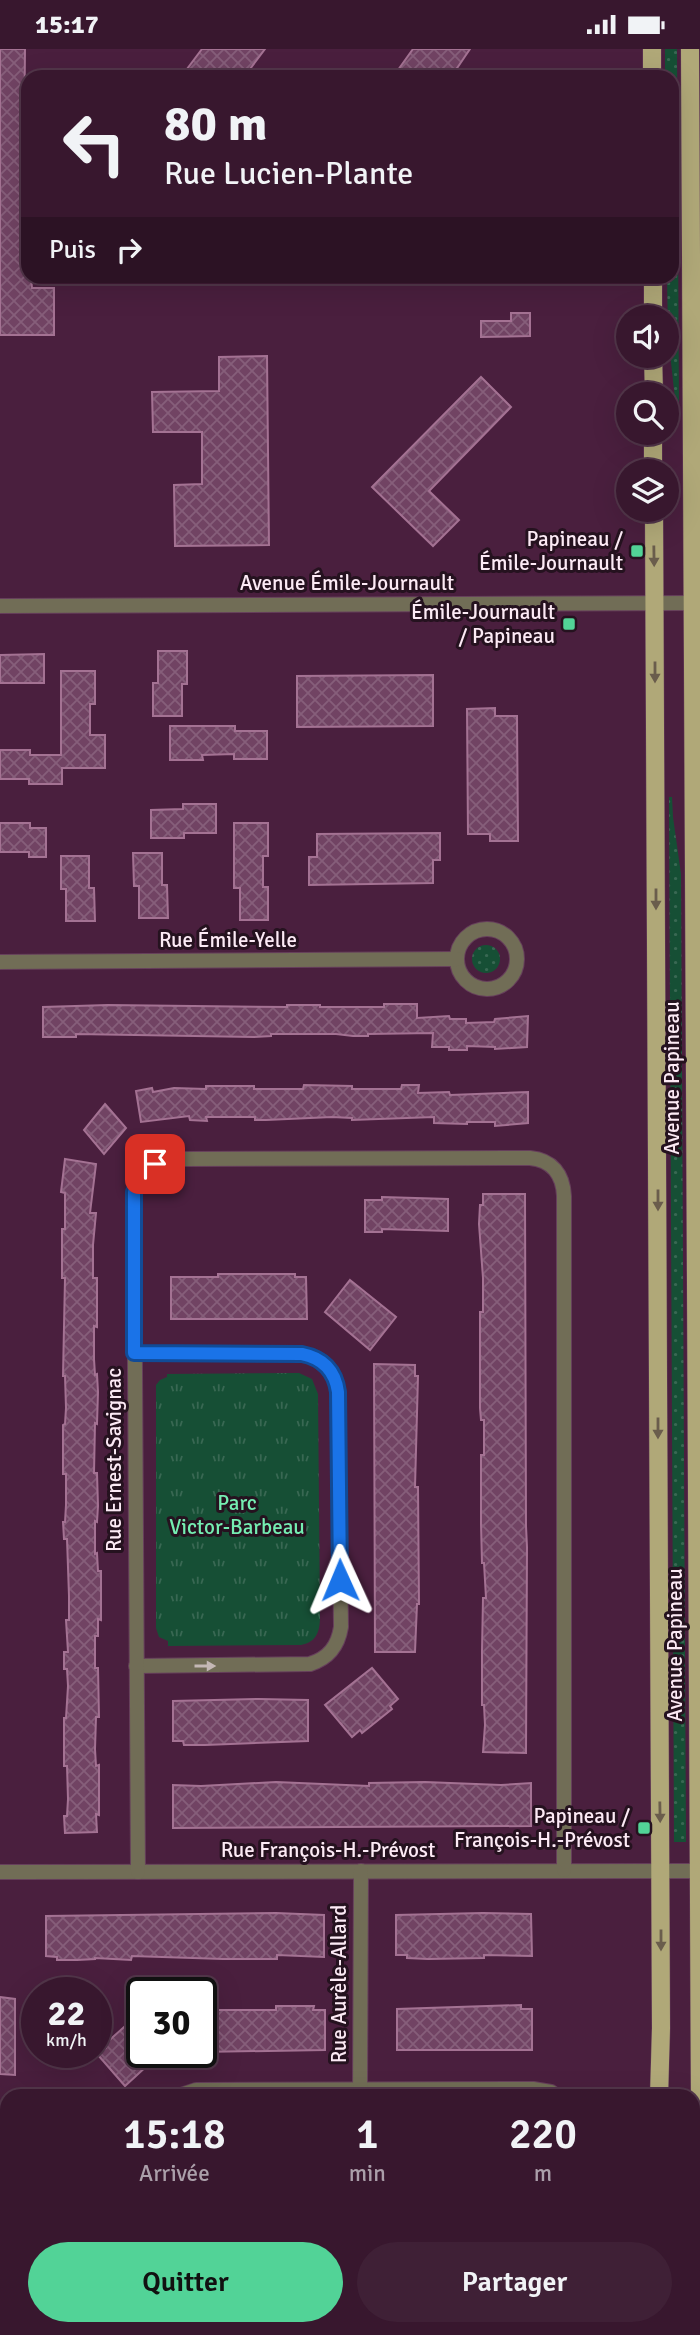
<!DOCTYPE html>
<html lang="fr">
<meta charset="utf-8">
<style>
body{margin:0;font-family:Signika,sans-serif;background:#3f2036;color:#f1f3f6;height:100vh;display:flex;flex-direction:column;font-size:26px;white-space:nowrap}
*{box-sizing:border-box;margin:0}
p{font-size:23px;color:#ab9faa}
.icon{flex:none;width:38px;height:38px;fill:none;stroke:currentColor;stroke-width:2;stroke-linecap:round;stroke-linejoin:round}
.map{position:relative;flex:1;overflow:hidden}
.sheet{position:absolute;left:0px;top:2040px;width:700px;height:247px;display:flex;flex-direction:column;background:#38172e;border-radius:21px 21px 0 0;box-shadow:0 7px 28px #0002,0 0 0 2px #52364a}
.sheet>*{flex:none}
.top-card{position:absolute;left:21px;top:21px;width:658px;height:214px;border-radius:21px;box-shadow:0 7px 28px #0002,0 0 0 2px #52364a;background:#38172e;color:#f1f3f6;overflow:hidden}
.buttons{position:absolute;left:616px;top:256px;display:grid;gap:14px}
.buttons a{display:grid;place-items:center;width:63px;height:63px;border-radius:50%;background:#38172e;box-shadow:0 7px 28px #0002,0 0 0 2px #52364a;font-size:35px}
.speed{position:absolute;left:21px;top:1928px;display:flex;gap:14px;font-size:35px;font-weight:700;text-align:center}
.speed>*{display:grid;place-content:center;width:91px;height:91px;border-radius:50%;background:#38172e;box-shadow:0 7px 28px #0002,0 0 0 2px #52364a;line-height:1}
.speed small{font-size:18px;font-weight:400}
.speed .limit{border:4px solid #111;border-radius:10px;background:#fff;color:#111}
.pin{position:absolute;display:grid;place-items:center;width:60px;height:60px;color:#fff;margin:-30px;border-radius:14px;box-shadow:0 4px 10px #0006}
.me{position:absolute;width:77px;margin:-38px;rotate:359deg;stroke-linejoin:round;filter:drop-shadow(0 0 5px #0008)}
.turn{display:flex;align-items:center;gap:24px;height:147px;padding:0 28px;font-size:32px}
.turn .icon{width:91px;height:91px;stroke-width:2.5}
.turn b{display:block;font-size:49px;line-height:60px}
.then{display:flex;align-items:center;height:66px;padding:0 28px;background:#0003;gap:14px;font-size:26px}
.eta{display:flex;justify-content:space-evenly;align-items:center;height:119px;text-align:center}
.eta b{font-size:42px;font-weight:600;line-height:49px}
.button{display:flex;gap:14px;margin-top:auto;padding:14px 28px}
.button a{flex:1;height:80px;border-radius:42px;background:#52d397;color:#111;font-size:28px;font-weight:600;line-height:80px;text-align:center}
.button a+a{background:#3f2036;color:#f1f3f6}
.status{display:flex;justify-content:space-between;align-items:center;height:49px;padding:0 35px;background:#38172e;direction:ltr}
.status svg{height:19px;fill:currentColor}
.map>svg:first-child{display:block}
.grass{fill:url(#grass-dots)}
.park{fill:url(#park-tufts)}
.building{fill:url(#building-cross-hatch);stroke:#a47293;stroke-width:2}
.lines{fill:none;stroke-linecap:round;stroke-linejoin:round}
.street-casing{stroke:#663f5b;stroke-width:16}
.primary-casing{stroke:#663f5b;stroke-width:19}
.street{stroke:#716d56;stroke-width:14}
.primary{stroke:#b0a878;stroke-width:18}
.oneway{fill:#6a5d4c}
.oneway2{fill:#c4b8b5}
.route-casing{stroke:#114b97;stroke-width:18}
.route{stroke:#1a73e8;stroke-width:12}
.poi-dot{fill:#52d397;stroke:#25121f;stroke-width:2.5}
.labels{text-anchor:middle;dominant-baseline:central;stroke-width:6;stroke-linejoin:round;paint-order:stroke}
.poi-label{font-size:21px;fill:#fceaf5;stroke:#25121f;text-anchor:end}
.street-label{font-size:21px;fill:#fceaf5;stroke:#25121f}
.park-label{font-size:21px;fill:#75eeb2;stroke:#25121f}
</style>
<div class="status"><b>15:17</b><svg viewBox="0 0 49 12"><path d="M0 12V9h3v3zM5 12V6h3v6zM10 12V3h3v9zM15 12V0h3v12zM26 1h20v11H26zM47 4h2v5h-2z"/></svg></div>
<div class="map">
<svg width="700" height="2286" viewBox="0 0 700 2286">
<defs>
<pattern id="grass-dots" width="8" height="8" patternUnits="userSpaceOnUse" patternTransform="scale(1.75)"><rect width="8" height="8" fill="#164f35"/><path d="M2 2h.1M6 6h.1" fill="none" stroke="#396853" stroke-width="1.8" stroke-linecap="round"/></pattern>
<pattern id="park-tufts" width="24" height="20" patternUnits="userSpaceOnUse" patternTransform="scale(1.75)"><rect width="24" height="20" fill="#164f35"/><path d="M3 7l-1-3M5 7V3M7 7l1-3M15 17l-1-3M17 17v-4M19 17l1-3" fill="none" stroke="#396853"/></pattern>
<pattern id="building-cross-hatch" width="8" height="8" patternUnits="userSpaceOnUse" patternTransform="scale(1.75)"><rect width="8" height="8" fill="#714363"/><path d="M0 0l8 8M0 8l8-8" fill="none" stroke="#865e7a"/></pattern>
</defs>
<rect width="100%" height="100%" fill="#4a1f3e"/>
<g class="grass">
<path d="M665 0H677L679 359H676L668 286 667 228H672V28H665Z"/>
<path d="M669 748H672L673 768 681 825 686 1793H674Z"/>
<circle cx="486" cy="910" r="14"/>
</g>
<g class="park">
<path d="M299 1324 312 1330 318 1345 320 1567C320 1582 317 1593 301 1596L168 1597V1592L159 1588 156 1579V1336L160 1331 167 1328V1325Z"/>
<rect x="170" y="2280" width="172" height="6"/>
</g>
<g class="building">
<path d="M0 0H25L24 103H28V228H31L32 239H54V286H0Z"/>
<path d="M202 0H265L244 28H181Z"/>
<path d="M413 0H470L451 28H393Z"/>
<path d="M511 264H530V287L481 288V272H511Z"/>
<path d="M267 307 269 496 175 497 174 436 202 435V383H153L152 343 219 342V308Z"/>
<path d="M481 328 511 358 429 442 459 471 433 497 372 438Z"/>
<path d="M158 602H187V635H182V667H153V634H158Z"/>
<path d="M44 605V634H0V606Z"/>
<path d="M61 622H95V655H90V686H105V719H62V735H29V730H0V701H30V706H61Z"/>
<path d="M433 626V677L297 678V627Z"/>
<path d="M495 659V667H517L518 792H490V785H468L467 660Z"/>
<path d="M170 677H235V682H267V710H234V705L202 706 203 711H170Z"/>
<path d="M183 755H216V784H184V789H151V761L183 760Z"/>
<path d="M0 774H30V779H46V808H29V803H0Z"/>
<path d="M234 774H268V807H263V838H268V871H240V839H234Z"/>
<path d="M440 784V811H433V834L309 836V808H317V785Z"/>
<path d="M133 804H162V836H167L168 869H139V837H134Z"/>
<path d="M61 807H89V839H94L95 872H66V840H61Z"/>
<path d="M384 955H417V969L449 967 450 970H466V974L494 973 495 970 528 967 527 998 495 1000V998L467 997V1001H449V998H432L433 984 368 985V987H353L336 985H271V987L254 988 76 985V988H43V958L108 956 287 958V956H320V958H384Z"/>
<path d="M304 1036 352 1037V1040H401L402 1036H419L418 1044 449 1043 450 1046 528 1043V1074L495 1077V1073H467V1075L434 1074V1068L352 1071V1069L332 1068 266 1071H255V1068H206L207 1072 190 1071 189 1067 141 1073 136 1042 152 1039 153 1043 174 1039 206 1040V1037H254V1040H303Z"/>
<path d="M105 1055 126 1079 104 1105 84 1081Z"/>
<path d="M65 1110 96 1115 90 1164H96L93 1196V1229H97V1278L94 1277V1310L95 1326 97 1325 98 1343 97 1375 95 1374 94 1424H97L98 1457 97 1473 95 1472V1505L97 1504 98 1522H101V1571L98 1570V1587H95V1619H98L99 1668H96L95 1700 96 1717 99 1716V1766L96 1765 97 1783 65 1784 64 1767H67L68 1750 67 1717H64V1669H66L68 1637 67 1620H64V1603H68L66 1571H69V1547L67 1490H64L63 1473H65L66 1456V1425H63V1376L65 1375 66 1359 65 1327H63L65 1229H62V1180H65V1144L61 1143Z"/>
<path d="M483 1145H525L526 1477 527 1498 526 1704 483 1703 485 1676 484 1656H482V1601L483 1549H486L484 1514H482L481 1475V1406H484V1371H481L480 1359V1263H483V1229L479 1175 480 1156H483Z"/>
<path d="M382 1148 448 1150V1182L382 1180V1183H365V1151H382Z"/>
<path d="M218 1225H295V1228H306L307 1270H171V1228H218Z"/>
<path d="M350 1231 396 1268 370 1301 325 1263Z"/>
<path d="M374 1315 415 1316V1327H418L415 1438H418L419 1555H417L415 1603H375Z"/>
<path d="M372 1619 398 1650 390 1657 392 1660 362 1684 360 1681 352 1688 325 1656Z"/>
<path d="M259 1650 308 1651V1692L205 1696H184L183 1692H173V1652Z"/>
<path d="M276 1733 369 1737V1734L425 1733 501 1736 531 1734V1777L173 1779V1736L201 1737Z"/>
<path d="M276 1864 324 1866V1908L277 1906V1910H223L132 1907 131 1911 95 1909V1910L77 1911H57V1908L46 1907V1867Z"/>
<path d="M483 1864 531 1865 532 1907 484 1906V1909L428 1910 407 1909V1906H396V1866Z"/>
<path d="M0 1948 15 1950V2026L0 2025Z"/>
<path d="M521 1956V1960H532V2001H397V1960Z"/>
<path d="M276 1957H314L313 1961H325V2001L201 2003V1961H276Z"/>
<path d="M142 1962V2004H161L125 2037 98 2006 106 1999 104 1996Z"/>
</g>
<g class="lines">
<g class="street-casing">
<g id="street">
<path d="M0 557 693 554"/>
<circle cx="487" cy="910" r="30"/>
<path d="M0 913 457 910"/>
<path d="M134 1304 302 1305C322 1309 335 1321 338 1343L341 1578C338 1597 329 1609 310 1615L136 1617"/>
<path d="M0 1823 699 1822"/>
<path d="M138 1823 134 1152C136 1124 154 1111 181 1110L530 1109C552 1111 563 1125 564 1147V1821"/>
<path d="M175 2048 196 2041 533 2040 551 2043 558 2048"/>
<path d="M360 2048 361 1822"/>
<path d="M154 2280V2286"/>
<path d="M362 2286V2280"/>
<path d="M567 2286V2280"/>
</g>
</g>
<g class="primary-casing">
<g id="primary">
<path d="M652 0V28"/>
<path d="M690 0 700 2057"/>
<path d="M653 228V268"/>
<path d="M653 306 654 345"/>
<path d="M653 422V383"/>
<path d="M654 460 661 1979 659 2048"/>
<path d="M658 2280V2286"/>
</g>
</g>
<use href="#street" class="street"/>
<use href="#primary" class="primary"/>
</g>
<defs><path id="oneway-solid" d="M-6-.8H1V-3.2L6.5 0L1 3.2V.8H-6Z" transform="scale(1.75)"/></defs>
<g class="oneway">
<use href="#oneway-solid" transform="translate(654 507) rotate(89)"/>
<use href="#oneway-solid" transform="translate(655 623) rotate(90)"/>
<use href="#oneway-solid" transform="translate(656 850) rotate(90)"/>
<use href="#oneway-solid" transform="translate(658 1151) rotate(90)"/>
<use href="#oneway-solid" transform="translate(658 1379) rotate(90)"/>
<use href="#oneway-solid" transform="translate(660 1763) rotate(89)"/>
<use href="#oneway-solid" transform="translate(661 1891) rotate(90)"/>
</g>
<use class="oneway2" href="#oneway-solid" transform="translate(205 1617)"/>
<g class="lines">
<g class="route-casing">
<path id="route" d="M155 1115 141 1127 134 1143V1304L302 1305C322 1309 335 1321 338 1343L340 1531"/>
</g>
<use href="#route" class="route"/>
</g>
<g class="poi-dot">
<rect x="630" y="495" width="14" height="14" rx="3.5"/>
<rect x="562" y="568" width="14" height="14" rx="3.5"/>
<rect x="637" y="1772" width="14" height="14" rx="3.5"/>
</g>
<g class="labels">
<g class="poi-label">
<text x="623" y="490">Papineau /<tspan x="623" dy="24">Émile-Journault</tspan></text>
<text x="555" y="563">Émile-Journault<tspan x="555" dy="24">/ Papineau</tspan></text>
<text x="630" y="1767">Papineau /<tspan x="630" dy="24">François-H.-Prévost</tspan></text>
</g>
<g class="street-label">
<text x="347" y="534">Avenue Émile-Journault</text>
<text x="228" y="891">Rue Émile-Yelle</text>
<text transform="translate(672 1029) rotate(-90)">Avenue Papineau</text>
<text transform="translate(114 1411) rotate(-90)">Rue Ernest-Savignac</text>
<text transform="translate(675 1596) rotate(-90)">Avenue Papineau</text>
<text x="328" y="1801">Rue François-H.-Prévost</text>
<text transform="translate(339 1935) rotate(-90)">Rue Aurèle-Allard</text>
</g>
<g class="park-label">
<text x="237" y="1454">Parc<tspan x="237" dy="24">Victor-Barbeau</tspan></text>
</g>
</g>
</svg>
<div class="buttons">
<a><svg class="icon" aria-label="sound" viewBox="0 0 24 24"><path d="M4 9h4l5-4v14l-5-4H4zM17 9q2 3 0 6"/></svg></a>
<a><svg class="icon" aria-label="search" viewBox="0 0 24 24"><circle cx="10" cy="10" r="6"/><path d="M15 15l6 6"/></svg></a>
<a><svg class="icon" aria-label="layers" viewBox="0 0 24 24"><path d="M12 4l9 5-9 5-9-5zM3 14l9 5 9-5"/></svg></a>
</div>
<div class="speed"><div>22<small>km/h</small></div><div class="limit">30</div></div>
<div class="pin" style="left:155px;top:1115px;background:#d93025"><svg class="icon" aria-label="arrive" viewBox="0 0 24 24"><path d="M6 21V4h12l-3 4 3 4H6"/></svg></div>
<svg class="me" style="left:340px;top:1531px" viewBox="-20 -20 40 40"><path d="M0-17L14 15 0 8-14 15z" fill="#1a73e8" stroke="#fff" stroke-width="4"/></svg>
<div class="top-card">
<div class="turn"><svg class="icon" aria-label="left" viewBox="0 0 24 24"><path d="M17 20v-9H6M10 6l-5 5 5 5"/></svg><div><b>80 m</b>Rue Lucien-Plante</div></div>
<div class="then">Puis<svg class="icon" aria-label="right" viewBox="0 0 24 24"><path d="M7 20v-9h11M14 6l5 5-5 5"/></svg></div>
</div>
<section class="sheet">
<div class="eta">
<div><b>15:18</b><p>Arrivée</p></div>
<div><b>1</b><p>min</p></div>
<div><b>220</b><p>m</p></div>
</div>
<div class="button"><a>Quitter</a><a>Partager</a></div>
</section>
</div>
